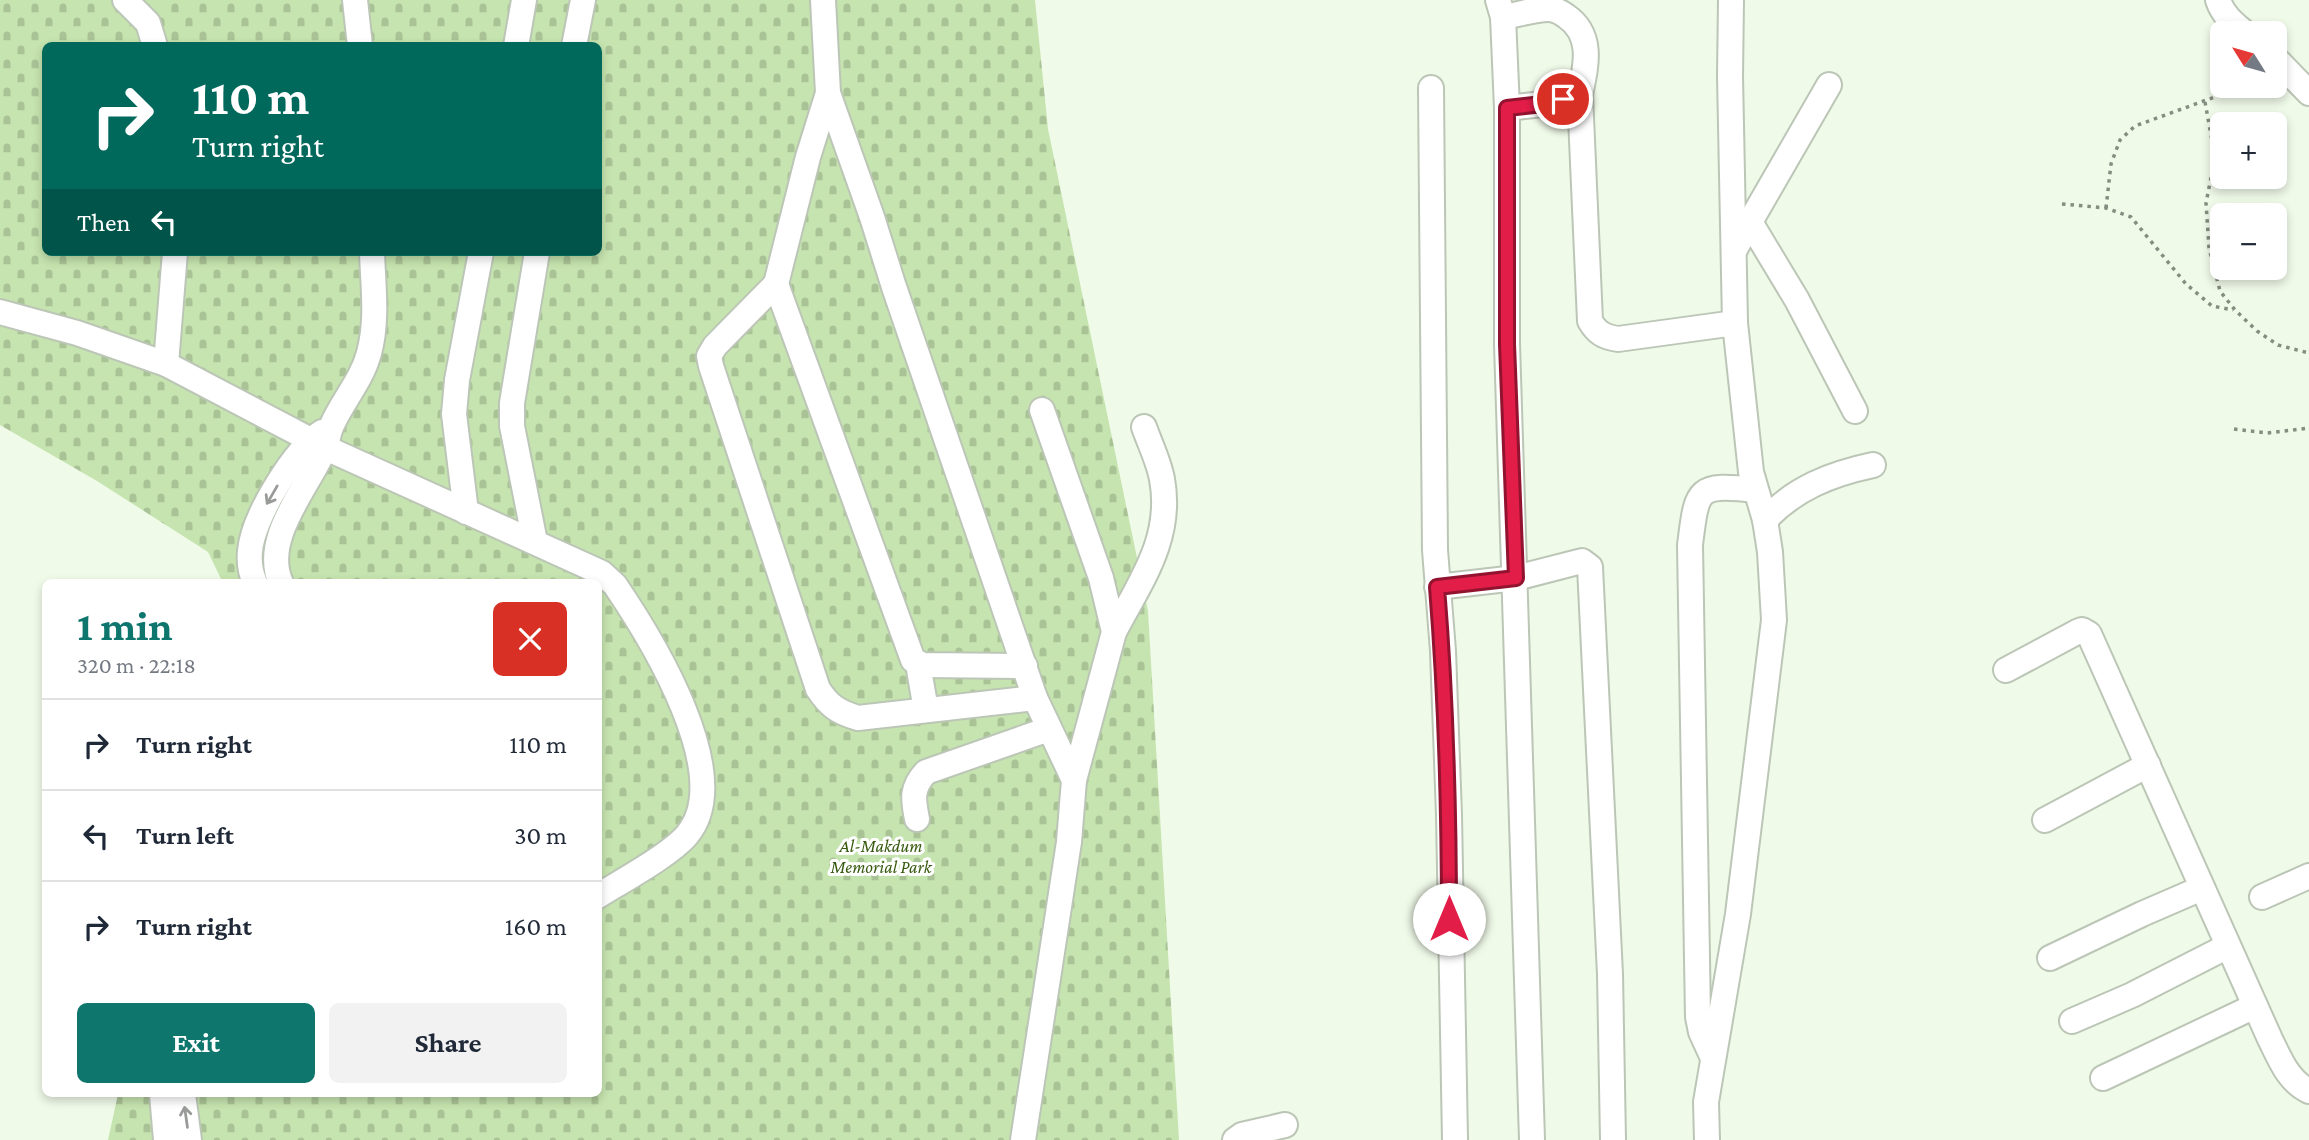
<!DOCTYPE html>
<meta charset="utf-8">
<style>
body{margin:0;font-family:"Crimson Pro",serif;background:#f2f2f3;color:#1f2937;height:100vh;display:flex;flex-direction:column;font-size:26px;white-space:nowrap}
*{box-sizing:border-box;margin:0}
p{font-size:23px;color:#747a83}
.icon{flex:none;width:38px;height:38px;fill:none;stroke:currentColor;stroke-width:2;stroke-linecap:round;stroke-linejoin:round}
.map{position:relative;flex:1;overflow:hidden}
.drawer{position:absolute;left:42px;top:579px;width:560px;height:518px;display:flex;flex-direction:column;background:#fff;border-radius:10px;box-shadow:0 4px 10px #0003}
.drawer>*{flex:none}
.hud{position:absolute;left:42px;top:42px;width:560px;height:214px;border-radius:10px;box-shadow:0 4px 10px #0003;background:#00695c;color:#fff;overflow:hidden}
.needle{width:46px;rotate:307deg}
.controls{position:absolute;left:2210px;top:21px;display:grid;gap:14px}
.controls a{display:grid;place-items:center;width:77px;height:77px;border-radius:10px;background:#fff;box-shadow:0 4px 10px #0003;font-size:35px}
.pin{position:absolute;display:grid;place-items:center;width:60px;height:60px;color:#fff;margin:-30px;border:4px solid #fff;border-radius:50%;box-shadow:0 2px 7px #0007}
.me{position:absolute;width:77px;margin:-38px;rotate:0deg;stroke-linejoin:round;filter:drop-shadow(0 0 5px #0008)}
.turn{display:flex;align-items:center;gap:24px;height:147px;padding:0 35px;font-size:32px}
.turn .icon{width:91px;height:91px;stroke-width:2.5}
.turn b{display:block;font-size:49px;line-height:60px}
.then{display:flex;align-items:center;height:66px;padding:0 35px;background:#0003;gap:14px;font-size:26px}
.round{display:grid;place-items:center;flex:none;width:74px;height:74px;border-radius:10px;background:#f2f2f3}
.summary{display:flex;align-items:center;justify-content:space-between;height:119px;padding:0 35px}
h1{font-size:42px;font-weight:700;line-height:52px;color:#0f766e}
.primary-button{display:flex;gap:14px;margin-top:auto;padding:14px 35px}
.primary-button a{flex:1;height:80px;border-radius:10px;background:#0f766e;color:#fff;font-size:28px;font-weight:700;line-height:80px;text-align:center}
.primary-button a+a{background:#f2f2f3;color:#1f2937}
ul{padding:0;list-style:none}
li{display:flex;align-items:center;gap:21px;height:91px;padding:0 35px;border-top:2px solid #e0e1e3}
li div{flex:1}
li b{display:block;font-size:26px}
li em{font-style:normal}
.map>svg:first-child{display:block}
.cemetery{fill:url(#cemetery-stones);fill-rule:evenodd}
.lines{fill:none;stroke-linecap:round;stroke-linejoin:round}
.minor-casing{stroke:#bcc6b6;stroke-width:28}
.path{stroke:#858c80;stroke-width:3.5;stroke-dasharray:3.5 5;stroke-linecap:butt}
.minor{stroke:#fff;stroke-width:24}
.oneway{stroke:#999b98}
.route-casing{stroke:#92132f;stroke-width:18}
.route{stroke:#e11d48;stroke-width:12}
.labels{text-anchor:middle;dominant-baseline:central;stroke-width:6;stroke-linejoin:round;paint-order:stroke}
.park-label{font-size:18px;font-style:italic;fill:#375a0e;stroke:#fff}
</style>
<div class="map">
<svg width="2309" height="1140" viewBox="0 0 2309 1140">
<defs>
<pattern id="cemetery-stones" width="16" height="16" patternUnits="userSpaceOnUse" patternTransform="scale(1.75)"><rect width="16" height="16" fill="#c6e4af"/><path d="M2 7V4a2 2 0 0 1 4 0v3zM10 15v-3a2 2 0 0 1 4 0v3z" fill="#aac396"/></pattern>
</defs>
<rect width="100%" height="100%" fill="#f0fae9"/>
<path class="cemetery" d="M0 0H1035L1048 129 1148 611 1179 1140H108L118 1094H598V583H223L208 552 97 481 0 425ZM46 46H598V252H46Z"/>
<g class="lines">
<g class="minor-casing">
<g id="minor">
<path d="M125 0 148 23 155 46"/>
<path d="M355 0 360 46"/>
<path d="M823 0 828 93 872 217 894 287 1035 698 1074 780 1069 842 1023 1140"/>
<path d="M1498 0 1503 17 1507 108V344L1532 1140"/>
<path d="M2218 0C2223 15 2233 23 2245 33"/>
<path d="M1503 17C1517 15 1537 8 1551 9 1556 10 1562 13 1566 16 1594 35 1586 66 1580 95L1551 103 1507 108"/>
<path d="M516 46 524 0"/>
<path d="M574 46 583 0"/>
<path d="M2275 58 2309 93"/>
<path d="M1431 88 1435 550 1443 651 1449 815 1455 1140"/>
<path d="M1580 95 1590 321C1597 333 1604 337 1618 339L1735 323"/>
<path d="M1750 222 1829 85"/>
<path d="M1734 251 1750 222 1797 300 1855 411"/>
<path d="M776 284 808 157 828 93"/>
<path d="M0 312 77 333 166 364 326 448 602 573 615 585C651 638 737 776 687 835 670 855 622 881 598 896"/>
<path d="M166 364 175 252"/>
<path d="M1042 410 1101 578 1114 632 1074 780"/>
<path d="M466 512 454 414 457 380 481 252"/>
<path d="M1765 520C1795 488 1831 474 1873 465"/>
<path d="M535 542 512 426V403L537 252"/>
<path d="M255 583C251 574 249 561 250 551 253 517 294 450 322 432"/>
<path d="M281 583C261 540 307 488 324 450 328 442 328 433 332 425 343 400 362 380 369 353 378 320 373 286 372 252"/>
<path d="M1437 587 1516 578 1582 561 1590 567 1610 974 1613 1140"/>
<path d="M1114 632C1140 582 1173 539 1162 479 1159 462 1150 444 1144 427"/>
<path d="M918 664 926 710"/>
<path d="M1025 666 923 665 913 660 776 284 715 346 709 356 711 366 818 689C829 706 838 712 858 718L1035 698"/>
<path d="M2006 670 2077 632 2082 630 2089 634 2270 1039C2280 1059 2288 1081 2309 1091"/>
<path d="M917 819C913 799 911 788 926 772L1049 729"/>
<path d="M2045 820 2148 765"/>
<path d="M2262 897 2309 876"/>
<path d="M2050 958 2142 914 2202 888"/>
<path d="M2072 1021 2132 995 2228 946"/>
<path d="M1712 1056 1701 1032 1698 1017 1690 545C1697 489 1696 483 1755 490"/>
<path d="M2103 1078 2255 1006"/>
<path d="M162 1094 166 1140"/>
<path d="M183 1094 189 1140"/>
<path d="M1235 1140 1242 1135 1285 1125"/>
<path d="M1707 1140 1706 1102 1738 914 1774 620 1770 552 1765 520 1751 472 1735 323 1730 76 1731 0"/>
</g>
</g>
<g class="path">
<path d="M2205 102 2215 157 2206 203 2209 248 2220 291 2235 310 2257 331 2278 345 2309 353"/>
<path d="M2062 204 2106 208 2131 217 2186 284 2212 306 2233 310"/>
<path d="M2106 208 2111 164 2120 140 2135 126 2245 86"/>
<path d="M2234 429 2267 433 2309 428"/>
</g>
<use href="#minor" class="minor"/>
</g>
<defs><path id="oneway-shaft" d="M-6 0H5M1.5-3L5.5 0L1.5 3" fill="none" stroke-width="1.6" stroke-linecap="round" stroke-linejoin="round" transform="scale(1.75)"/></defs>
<g class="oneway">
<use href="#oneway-shaft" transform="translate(272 495) rotate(120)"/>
<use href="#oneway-shaft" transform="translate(186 1117) rotate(-98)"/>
</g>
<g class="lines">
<g class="route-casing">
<path id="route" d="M1449 919C1449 808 1446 698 1437 587L1516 578 1507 344V108L1551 103 1563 99"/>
</g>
<use href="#route" class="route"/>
</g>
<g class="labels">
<g class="park-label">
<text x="881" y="846">Al-Makdum<tspan x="881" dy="21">Memorial Park</tspan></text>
</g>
</g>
</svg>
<div class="controls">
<a><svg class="needle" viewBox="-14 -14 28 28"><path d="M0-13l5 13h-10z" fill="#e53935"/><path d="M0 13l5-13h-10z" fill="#747a83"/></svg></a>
<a>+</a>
<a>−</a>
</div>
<div class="pin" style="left:1563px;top:99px;background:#d93025"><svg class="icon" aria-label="arrive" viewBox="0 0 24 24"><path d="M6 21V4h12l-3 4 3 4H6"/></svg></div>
<svg class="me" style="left:1449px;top:919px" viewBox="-20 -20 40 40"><circle r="19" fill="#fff"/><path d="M0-13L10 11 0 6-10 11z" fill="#e11d48"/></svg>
<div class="hud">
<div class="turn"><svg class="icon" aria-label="right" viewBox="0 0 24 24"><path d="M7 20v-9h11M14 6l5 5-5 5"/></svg><div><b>110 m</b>Turn right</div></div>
<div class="then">Then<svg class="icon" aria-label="left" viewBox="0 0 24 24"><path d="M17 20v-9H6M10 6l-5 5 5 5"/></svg></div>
</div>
<section class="drawer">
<div class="summary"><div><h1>1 min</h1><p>320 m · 22:18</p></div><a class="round" style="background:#d93025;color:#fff"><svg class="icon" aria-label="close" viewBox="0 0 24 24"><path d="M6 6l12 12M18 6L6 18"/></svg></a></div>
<ul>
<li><svg class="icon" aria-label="right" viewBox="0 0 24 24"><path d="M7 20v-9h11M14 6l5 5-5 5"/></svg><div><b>Turn right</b></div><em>110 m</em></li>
<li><svg class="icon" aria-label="left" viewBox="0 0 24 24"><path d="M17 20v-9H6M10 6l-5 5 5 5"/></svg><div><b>Turn left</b></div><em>30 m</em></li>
<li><svg class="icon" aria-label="right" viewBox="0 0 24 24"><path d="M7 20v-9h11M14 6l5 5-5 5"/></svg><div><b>Turn right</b></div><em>160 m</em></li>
</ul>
<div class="primary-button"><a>Exit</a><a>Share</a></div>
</section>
</div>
